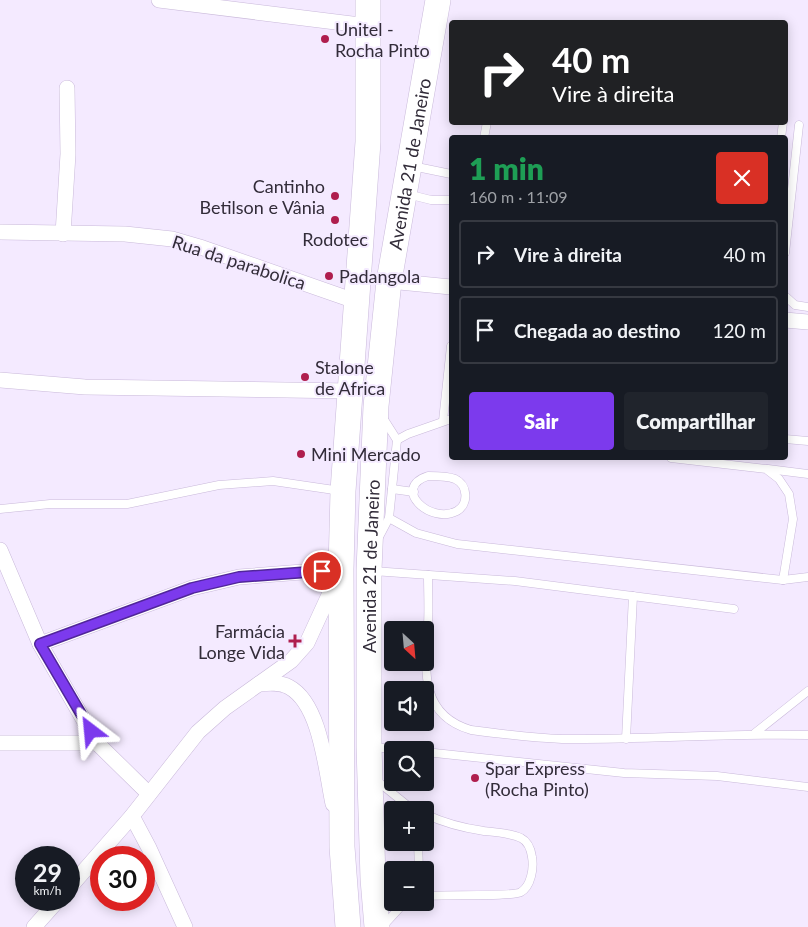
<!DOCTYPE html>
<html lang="pt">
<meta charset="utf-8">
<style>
body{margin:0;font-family:Lato,sans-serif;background:#20242c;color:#f1f3f6;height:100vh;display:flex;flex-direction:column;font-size:19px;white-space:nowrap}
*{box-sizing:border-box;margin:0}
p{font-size:16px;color:#9ea1a6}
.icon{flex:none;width:28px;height:28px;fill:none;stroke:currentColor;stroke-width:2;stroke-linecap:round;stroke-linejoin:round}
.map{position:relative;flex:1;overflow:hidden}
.sheet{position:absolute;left:449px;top:135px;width:339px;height:325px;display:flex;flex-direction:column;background:#171b24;border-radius:5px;box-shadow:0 2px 12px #0003}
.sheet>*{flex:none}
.guide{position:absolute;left:449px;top:20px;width:339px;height:105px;border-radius:5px;box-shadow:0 2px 12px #0003;background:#202124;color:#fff;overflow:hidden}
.needle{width:32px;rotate:154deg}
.buttons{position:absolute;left:384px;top:621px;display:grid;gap:10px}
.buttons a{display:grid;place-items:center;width:50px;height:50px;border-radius:5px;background:#171b24;box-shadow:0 2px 12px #0003;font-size:25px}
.speed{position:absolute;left:15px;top:846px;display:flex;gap:10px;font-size:25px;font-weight:700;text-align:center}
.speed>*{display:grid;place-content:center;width:65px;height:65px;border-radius:50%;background:#171b24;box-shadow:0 2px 12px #0003;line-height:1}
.speed small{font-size:12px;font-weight:400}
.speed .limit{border:8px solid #d22;background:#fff;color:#111}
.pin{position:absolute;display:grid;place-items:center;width:42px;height:42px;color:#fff;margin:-21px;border:2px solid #fff;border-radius:50%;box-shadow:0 1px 5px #0007}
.me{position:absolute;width:55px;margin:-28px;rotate:331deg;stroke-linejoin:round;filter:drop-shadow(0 0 4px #0008)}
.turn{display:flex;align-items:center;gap:18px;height:105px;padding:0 20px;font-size:22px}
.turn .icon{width:65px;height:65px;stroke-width:2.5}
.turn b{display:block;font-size:35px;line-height:42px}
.round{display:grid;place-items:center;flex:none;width:52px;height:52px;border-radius:5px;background:#20242c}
.head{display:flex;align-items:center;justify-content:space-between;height:85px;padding:0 20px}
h1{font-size:30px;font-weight:800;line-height:38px;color:#1e9e55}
.action{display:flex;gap:10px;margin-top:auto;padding:10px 20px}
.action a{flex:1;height:58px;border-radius:5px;background:#7c3aed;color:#fff;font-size:20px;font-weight:800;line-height:58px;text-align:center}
.action a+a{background:#20242c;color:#f1f3f6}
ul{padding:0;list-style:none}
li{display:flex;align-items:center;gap:15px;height:68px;margin:0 10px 8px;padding:0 10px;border:2px solid #363941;border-radius:5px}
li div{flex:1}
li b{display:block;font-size:19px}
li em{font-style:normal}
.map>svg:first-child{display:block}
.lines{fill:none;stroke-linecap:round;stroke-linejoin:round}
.lane-casing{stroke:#c9b9da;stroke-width:9}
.street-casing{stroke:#c9b9da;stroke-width:16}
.primary-casing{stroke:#c9b9da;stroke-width:26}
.lane{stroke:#fff;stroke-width:8}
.street{stroke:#fff;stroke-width:15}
.primary{stroke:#fff;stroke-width:25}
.route-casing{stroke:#51269a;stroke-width:12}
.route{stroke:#7c3aed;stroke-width:9}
.poi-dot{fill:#af1e4e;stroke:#f4eaff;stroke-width:2}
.labels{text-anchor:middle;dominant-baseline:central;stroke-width:4;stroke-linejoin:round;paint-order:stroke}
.poi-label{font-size:18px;fill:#322c39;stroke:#f4eaff;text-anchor:start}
.street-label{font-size:18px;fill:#322c39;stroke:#f4eaff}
</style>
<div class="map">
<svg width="808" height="927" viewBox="0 0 808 927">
<rect width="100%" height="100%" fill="#f4eaff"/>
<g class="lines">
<g class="lane-casing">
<g id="lane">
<path d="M484 138 487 122"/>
<path d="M781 138 783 122"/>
<path d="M412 166 451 174"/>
<path d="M407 194 431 200H451"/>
<path d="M785 253 799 125"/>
<path d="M785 296 795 305 808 307"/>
<path d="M443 421 451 346"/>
<path d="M785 439 808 441"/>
<path d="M397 440 408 434 451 419"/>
<path d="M671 458 766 469 779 479 789 494 793 519 783 580"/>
<path d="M768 469 808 474"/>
<path d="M428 476C437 476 448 476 455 479 468 485 469 504 457 511 430 525 391 488 428 476Z"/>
<path d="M392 489 414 492"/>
<path d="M0 509 50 504H127L219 485 273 481 341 491"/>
<path d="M389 518 416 533 457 544 783 580 808 577"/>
<path d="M379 537 389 518 397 440 383 418"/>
<path d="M373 571 515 581 734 609"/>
<path d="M428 575C428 592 429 608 428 625 425 669 419 715 471 730 501 734 532 738 562 739 644 740 726 733 808 735"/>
<path d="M755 733 808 691"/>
<path d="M626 739 633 596"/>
<path d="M373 747 403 750"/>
<path d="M425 752 624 773 717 776 808 787"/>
<path d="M376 780 413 810"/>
<path d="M425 814C444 823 463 828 484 831 496 832 510 833 521 838 529 842 531 850 532 857 534 868 531 886 521 892 514 897 442 894 425 896"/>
<path d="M418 842 419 870"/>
<path d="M383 926 405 902"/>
</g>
</g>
<g class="street-casing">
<g id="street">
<path d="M159 0 368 26"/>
<path d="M0 232 125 234 172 239 203 248 355 301"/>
<path d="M63 234 68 154 67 88"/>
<path d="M389 281 451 287"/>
<path d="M785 320 808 322"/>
<path d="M0 380 85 387 350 391"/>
<path d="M0 550 40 644 97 743 149 794"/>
<path d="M40 644 192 588 239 577 341 569 307 643 291 661 225 708 198 732 132 816 69 888"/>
<path d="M259 684C269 683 280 682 289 687 321 704 326 772 333 804"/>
<path d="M0 743H97"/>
<path d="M132 816 149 848 185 927"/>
<path d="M34 927 58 900"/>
</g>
</g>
<g class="primary-casing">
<g id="primary">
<path d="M348 927 342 847 341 569 343 491 368 142V0"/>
<path id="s1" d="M377 927 373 879 369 746V570L376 406 389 281 438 0"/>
</g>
</g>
<use href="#lane" class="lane"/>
<use href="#street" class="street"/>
<use href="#primary" class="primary"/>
</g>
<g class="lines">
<g class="route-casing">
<path id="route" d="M91 731 40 644 192 588 239 577 322 571"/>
</g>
<use href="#route" class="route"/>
</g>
<g class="poi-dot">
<circle cx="325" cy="39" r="5"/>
<circle cx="335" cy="196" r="5"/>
<circle cx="335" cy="220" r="5"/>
<circle cx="329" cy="276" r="5"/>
<circle cx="305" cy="377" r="5"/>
<circle cx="301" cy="454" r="5"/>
<path d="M292.5 633.5h5v5h5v5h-5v5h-5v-5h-5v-5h5z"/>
<circle cx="475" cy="778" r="5"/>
</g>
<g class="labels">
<g class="poi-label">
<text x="335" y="29">Unitel -<tspan x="335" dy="21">Rocha Pinto</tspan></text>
<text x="325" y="186" text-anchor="end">Cantinho<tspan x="325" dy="21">Betilson e Vânia</tspan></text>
<text x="335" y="239" text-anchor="middle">Rodotec</text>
<text x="339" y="276">Padangola</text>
<text x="315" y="367">Stalone<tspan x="315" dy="21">de Africa</tspan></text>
<text x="311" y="454">Mini Mercado</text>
<text x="285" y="631" text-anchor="end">Farmácia<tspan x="285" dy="21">Longe Vida</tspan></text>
<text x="485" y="768">Spar Express<tspan x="485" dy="21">(Rocha Pinto)</tspan></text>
</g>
<g class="street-label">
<text stroke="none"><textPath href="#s1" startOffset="766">Avenida 21 de Janeiro</textPath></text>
<text transform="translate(239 262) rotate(18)">Rua da parabolica</text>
<text stroke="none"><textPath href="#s1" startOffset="361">Avenida 21 de Janeiro</textPath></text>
</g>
</g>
</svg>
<div class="buttons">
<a><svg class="needle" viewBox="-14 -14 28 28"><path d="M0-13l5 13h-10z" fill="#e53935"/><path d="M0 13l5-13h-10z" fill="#9ea1a6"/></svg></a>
<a><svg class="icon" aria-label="sound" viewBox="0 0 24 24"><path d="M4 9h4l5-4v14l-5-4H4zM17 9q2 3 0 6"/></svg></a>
<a><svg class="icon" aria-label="search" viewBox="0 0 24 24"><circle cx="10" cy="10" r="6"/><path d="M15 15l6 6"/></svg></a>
<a>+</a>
<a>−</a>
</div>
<div class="speed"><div>29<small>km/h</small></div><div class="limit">30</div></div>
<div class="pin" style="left:322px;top:571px;background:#d93025"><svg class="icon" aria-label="arrive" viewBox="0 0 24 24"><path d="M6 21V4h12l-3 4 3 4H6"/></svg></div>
<svg class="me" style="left:91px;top:731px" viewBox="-20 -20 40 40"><path d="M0-17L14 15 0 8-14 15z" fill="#7c3aed" stroke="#fff" stroke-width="4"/></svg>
<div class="guide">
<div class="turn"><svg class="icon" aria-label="right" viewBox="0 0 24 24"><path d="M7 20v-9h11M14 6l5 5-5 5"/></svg><div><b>40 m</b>Vire à direita</div></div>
</div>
<section class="sheet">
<div class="head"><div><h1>1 min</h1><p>160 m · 11:09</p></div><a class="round" style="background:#d93025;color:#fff"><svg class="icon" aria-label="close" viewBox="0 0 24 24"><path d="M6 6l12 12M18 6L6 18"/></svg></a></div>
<ul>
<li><svg class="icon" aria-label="right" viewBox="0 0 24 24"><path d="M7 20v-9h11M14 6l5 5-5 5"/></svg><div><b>Vire à direita</b></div><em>40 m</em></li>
<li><svg class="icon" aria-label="arrive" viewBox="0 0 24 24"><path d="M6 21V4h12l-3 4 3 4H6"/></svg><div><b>Chegada ao destino</b></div><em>120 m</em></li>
</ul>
<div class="action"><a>Sair</a><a>Compartilhar</a></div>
</section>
</div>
